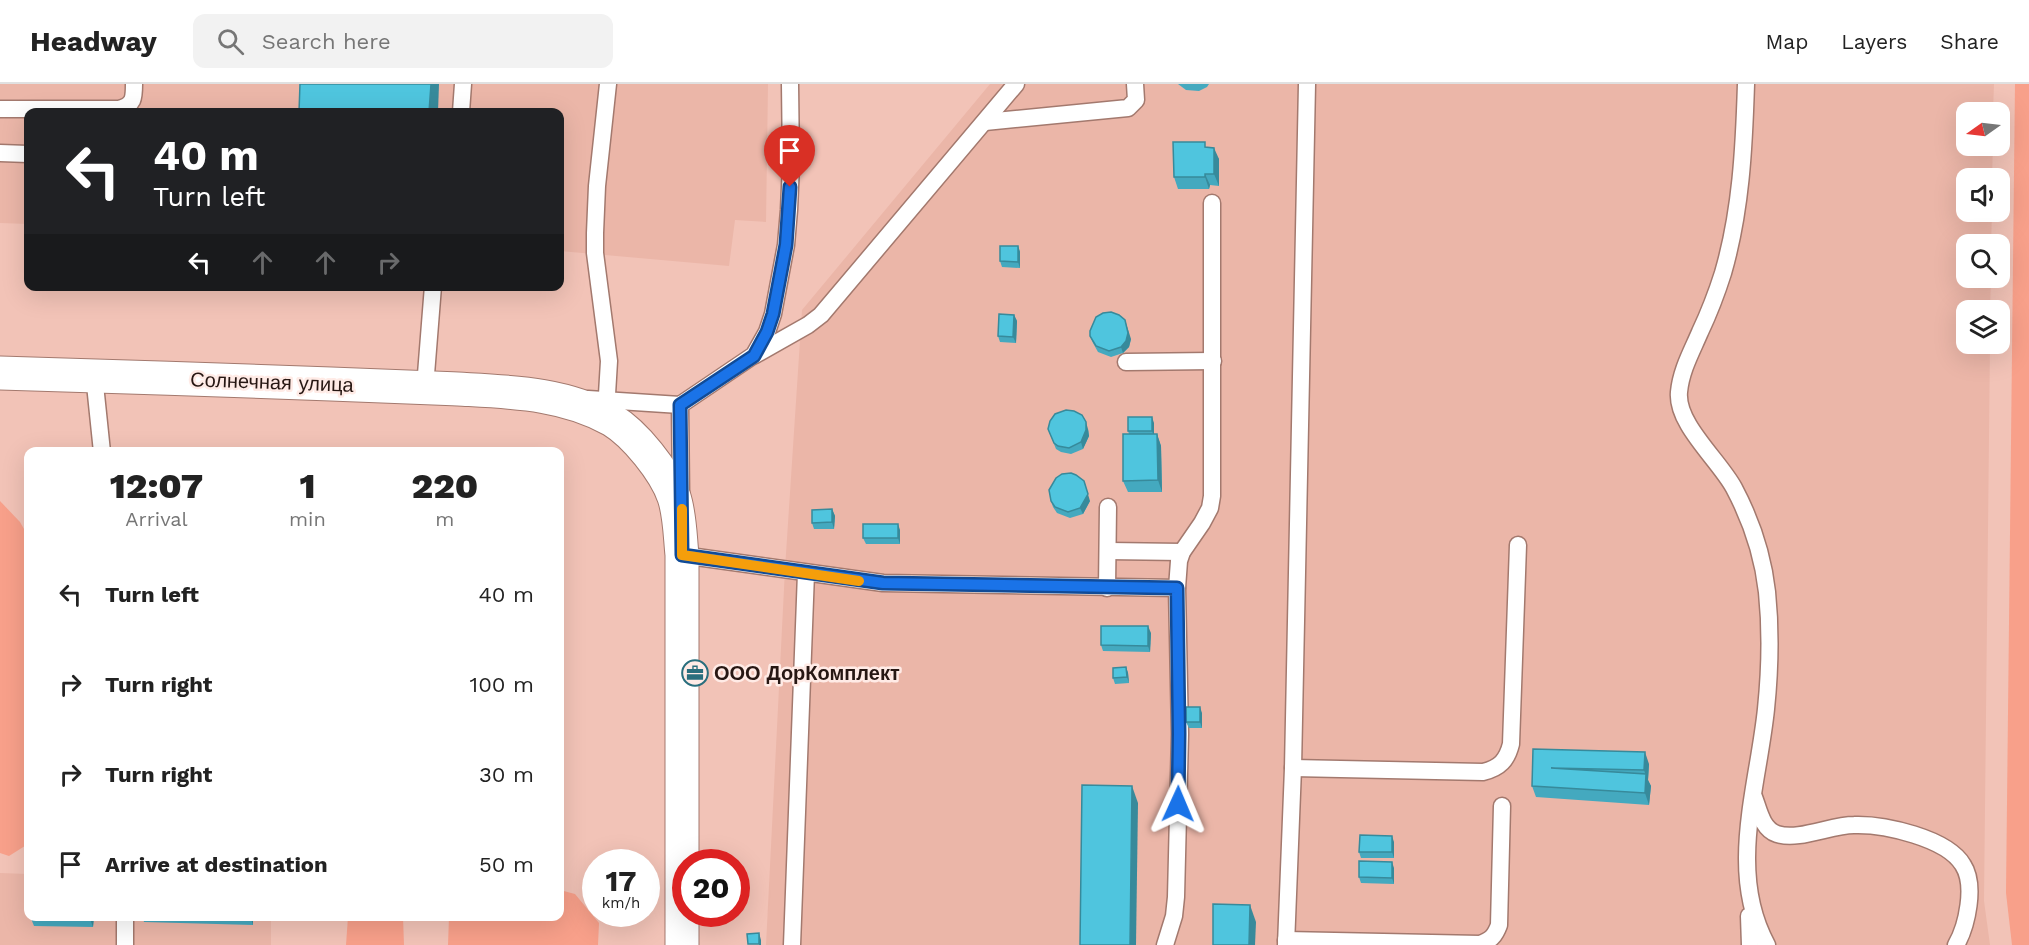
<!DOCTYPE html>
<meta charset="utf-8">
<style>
body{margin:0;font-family:"Work Sans",sans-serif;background:#f2f2f2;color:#222;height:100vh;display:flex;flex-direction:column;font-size:22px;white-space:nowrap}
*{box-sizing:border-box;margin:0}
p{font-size:20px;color:#767676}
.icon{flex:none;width:33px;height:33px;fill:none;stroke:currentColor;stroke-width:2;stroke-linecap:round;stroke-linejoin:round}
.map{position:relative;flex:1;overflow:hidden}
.drawer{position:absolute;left:24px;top:363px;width:540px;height:474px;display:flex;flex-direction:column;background:#fff;border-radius:12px;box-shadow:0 6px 24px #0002}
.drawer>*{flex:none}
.banner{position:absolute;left:24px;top:24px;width:540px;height:183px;border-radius:12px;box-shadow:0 6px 24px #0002;background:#202124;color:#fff;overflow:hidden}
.needle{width:39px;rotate:256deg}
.fabs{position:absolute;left:1956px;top:18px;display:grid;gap:12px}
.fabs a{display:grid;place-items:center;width:54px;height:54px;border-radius:12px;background:#fff;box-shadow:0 6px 24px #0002;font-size:30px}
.speed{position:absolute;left:582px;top:765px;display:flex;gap:12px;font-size:30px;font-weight:700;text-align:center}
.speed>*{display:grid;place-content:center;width:78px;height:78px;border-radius:50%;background:#fff;box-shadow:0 6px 24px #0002;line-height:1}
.speed small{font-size:15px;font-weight:400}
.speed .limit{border:9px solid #d22;background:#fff;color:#111}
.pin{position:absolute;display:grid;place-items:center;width:51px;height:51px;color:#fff;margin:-62px -26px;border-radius:50% 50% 50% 0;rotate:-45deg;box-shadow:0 0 6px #0007}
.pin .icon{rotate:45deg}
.me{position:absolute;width:66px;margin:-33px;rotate:1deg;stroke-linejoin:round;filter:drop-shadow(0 0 4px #0008)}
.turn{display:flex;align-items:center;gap:21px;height:126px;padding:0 30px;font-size:27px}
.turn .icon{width:78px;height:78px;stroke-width:2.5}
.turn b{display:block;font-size:42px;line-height:51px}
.lanes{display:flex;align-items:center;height:57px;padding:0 30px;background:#0003;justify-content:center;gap:30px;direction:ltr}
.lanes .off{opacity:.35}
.eta{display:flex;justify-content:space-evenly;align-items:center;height:102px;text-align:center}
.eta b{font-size:36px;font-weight:800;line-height:42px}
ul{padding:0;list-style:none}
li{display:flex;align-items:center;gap:18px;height:90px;padding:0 30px}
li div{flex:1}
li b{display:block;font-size:22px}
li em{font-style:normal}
header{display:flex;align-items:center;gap:36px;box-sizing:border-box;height:84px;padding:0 30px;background:#fff;border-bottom:2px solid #e0e0e0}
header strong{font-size:28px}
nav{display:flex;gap:33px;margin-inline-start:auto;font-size:21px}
.search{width:420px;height:54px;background:#f2f2f2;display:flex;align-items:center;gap:15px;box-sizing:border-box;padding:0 21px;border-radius:12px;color:#767676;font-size:22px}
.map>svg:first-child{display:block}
.built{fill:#ebb6a8}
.green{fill:#f8a08a}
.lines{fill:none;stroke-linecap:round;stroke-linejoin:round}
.lane-casing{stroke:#a3796e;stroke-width:19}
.street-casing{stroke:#a3796e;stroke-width:35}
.lane{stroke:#fff;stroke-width:16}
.street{stroke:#fff;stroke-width:33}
.wall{fill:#44a9bf}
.shaded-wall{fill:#378a9b}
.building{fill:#4fc5de;stroke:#378a9b;stroke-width:1.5}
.route-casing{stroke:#114b97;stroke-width:15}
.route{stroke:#1a73e8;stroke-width:10}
.slow{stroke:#f59e0b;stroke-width:10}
.labels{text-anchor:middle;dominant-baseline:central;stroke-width:5;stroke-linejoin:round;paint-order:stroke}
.street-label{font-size:20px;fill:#271713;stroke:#ffebe6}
.poi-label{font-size:20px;font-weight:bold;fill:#271713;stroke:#ffebe6;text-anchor:start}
</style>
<header>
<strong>Headway</strong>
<div class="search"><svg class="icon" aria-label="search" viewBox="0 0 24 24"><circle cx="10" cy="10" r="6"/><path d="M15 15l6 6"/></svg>Search here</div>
<nav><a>Map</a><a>Layers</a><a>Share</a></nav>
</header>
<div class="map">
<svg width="2029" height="861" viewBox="0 0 2029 861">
<rect width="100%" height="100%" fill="#f2c3b7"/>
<g class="built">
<path d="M0 0H768L766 138 735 136 729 182 560 167V28H28V140L0 139Z"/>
<path d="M990 0H1994L1993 28H1966V62H1993L1992 94H1966V128H1992L1991 160H1966V194H1991L1990 226H1966V260H1990L1984 817 1990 861H766L785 485 802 226Z"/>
<path d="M0 789 28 790V832L271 833V861H0Z"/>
</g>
<g class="green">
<path d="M2015 0H2029V861H2012L2006 809Z"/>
<path d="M0 417 20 438 28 452V760L9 772 0 769Z"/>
<path d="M560 806 575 810 599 839 598 861H448L449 833 560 832Z"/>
<path d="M348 833H403L404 861H346Z"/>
</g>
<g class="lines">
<g class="lane-casing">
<g id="lane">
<path d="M1746 0C1744 64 1741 127 1723 189 1717 208 1709 229 1700 248 1692 267 1681 286 1679 308 1676 340 1719 376 1734 404 1751 436 1763 472 1767 508 1771 547 1770 586 1766 625 1758 703 1727 788 1767 861"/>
<path d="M0 25H119C134 21 134 14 134 0"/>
<path d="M461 28 463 0"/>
<path d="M985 38 1128 24 1136 16 1135 0"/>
<path d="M0 69 28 70"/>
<path d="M755 271 808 241 821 231 1016 0"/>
<path d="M1126 278 1213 277"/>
<path d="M94 291 102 368"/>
<path d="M425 303 433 202"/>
<path d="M588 315 680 321 754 271 767 248 773 230 786 161 789 126 791 80 790 0"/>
<path d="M680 321 681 412"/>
<path d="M606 327 609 277 595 169V149L597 102 608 0"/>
<path d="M682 465V471L883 499 1177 504"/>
<path d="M1108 467 1182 468"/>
<path d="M1107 504 1108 423"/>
<path d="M1293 684 1483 688C1500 684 1507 676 1511 660L1518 461"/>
<path d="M1754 713C1759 726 1762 745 1777 750 1799 757 1831 741 1854 741 1884 740 1947 754 1963 781 1976 801 1967 842 1956 861"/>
<path d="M1749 832 1750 861"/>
<path d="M1286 856 1480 860C1491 856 1495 852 1499 841L1502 722"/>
<path d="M125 861V832"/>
<path d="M792 861 806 489"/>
<path d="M1165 861 1174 832 1176 813 1180 650 1177 504 1179 477 1182 468 1202 439 1210 424 1212 412V119"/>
<path d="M1286 861 1293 684 1307 0"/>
</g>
</g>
<g class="street-casing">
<path id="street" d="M0 289C110 292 221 296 331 300 374 302 416 303 458 305 511 308 565 309 612 336 635 350 665 387 674 413 680 431 680 452 682 471V861"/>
</g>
<use href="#lane" class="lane"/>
<use href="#street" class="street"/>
</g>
<g class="wall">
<path d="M1178 0H1209L1207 3 1199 7 1186 6Z"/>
<path d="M1207 63 1219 75V102L1210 101 1209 105H1178L1174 93Z"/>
<path d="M1018 162 1020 168V184L1002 183 1000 177Z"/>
<path d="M1014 231 1017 237 1016 259 1000 258 998 252Z"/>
<path d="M1090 252 1131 255 1129 263 1123 269 1111 273 1098 268 1093 259Z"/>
<path d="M1154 339V350H1157L1161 362 1162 408H1128L1123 397 1129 350 1128 347Z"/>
<path d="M1048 345H1088L1089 352 1083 365 1071 370 1061 368 1056 365Z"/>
<path d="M1051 417H1090L1083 430 1070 434 1057 429 1053 423Z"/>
<path d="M832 425 835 432 834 445H814L812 439Z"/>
<path d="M900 446V460H866L863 454Z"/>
<path d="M1151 549 1150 568 1103 567 1101 561Z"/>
<path d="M1126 583 1128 589 1129 599 1115 600 1113 594Z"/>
<path d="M1202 629V644H1189L1186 638Z"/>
<path d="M1533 665 1649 680 1648 696 1651 702 1649 721 1536 713 1532 702Z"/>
<path d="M1394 758V774H1361L1359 768Z"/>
<path d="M1394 784V800L1361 799 1359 793Z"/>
<path d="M30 832H94L93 843 34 842Z"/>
<path d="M142 832H253V841L144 838Z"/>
</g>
<g class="shaded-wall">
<path d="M431 0H439L438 28H429Z"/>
<path d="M1214 64 1219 75V102L1214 90Z"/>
<path d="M1205 90 1210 101 1209 105 1205 93Z"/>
<path d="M1018 162 1020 168V184L1018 178Z"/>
<path d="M1014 231 1017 237 1016 259 1013 253Z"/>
<path d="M1125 236 1131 255 1129 263 1123 269 1121 263Z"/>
<path d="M1152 333 1154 339V353L1152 347Z"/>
<path d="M1086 338 1088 345 1089 352 1083 365 1081 358Z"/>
<path d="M1157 350 1161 362 1162 408 1158 396Z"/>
<path d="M1084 397 1090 417 1083 430 1080 424Z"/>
<path d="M832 425 835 432 834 445 832 438Z"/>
<path d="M898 440 900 446V460L898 454Z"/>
<path d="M1148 542 1151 549 1150 568 1148 562Z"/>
<path d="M1126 583 1128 589 1129 599 1127 593Z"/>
<path d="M1200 623 1202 629V644L1200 638Z"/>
<path d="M1645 668 1649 680 1648 696 1651 702 1649 721 1645 709 1646 692 1644 686Z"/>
<path d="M1132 702 1138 719 1136 861H1130Z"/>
<path d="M1392 752 1394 758V774L1392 768Z"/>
<path d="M1392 778 1394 784V800L1392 794Z"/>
<path d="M1250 821 1256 838 1255 861H1249Z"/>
<path d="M89 832H94L93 843Z"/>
<path d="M250 832H253V841Z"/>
<path d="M759 849 761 856V861H759Z"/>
</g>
<g class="building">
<path d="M300 0H431L429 28H299Z"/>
<path d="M1173 58H1205V63L1214 64V90H1205V93H1174Z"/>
<path d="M1000 162H1018V178L1000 177Z"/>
<path d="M1111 228 1119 231 1125 236 1128 249 1126 257 1121 263 1109 267 1096 262 1090 252V247L1096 233 1103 229Z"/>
<path d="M999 230 1014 231 1013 253 998 252Z"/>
<path d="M1066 326 1074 327 1082 331 1086 338V346L1081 358 1069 364 1058 362 1054 359 1048 345 1050 337 1055 330Z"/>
<rect x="1128" y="333" width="24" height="14"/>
<path d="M1123 350H1157L1158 396 1123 397Z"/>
<path d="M1071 389 1076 391 1084 397 1088 410 1080 424 1068 428 1055 423 1051 417 1049 406 1056 394 1062 390Z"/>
<path d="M832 425V438L812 439V426Z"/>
<rect x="863" y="440" width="35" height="14"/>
<path d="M1101 542H1148V562L1101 561Z"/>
<path d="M1126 583 1127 593 1113 594V584Z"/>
<rect x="1186" y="623" width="14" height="15"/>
<path d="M1533 665 1645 668 1644 686 1551 684 1646 690 1645 709 1532 702Z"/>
<path d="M1082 701 1132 702 1130 861H1080Z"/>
<path d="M1360 751 1392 752V768H1359Z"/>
<path d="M1359 777 1392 778V794L1359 793Z"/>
<path d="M1213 820 1250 821 1249 861H1213Z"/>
<path d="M759 849V860H748L747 850Z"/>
</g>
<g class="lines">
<g class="route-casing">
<path id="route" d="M790 103 786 161 773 230 767 248 754 272 680 321 682 471 883 499 1177 504 1179 650 1178 720"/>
</g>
<use href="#route" class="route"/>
<path class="slow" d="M682 425V471L859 497"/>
</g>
<defs>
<g id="office-ring" transform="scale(1.35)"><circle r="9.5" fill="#ffebe6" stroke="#296e7d" stroke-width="1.5"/><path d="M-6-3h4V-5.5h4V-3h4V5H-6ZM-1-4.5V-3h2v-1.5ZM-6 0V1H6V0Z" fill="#296e7d"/></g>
</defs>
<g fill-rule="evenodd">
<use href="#office-ring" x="695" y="589"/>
</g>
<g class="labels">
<g class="street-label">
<text transform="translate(272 298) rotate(2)">Солнечная улица</text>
</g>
<g class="poi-label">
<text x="714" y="589">ООО ДорКомплект</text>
</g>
</g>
</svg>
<div class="fabs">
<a><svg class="needle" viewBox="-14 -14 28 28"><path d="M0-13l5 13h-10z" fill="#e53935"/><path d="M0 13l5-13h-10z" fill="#767676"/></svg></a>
<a><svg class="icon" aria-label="sound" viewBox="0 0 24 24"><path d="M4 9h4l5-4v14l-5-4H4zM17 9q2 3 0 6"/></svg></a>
<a><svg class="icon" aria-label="search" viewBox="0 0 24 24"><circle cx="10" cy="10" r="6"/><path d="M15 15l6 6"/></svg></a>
<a><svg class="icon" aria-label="layers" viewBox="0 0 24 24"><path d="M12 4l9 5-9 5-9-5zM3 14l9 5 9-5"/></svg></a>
</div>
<div class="speed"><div>17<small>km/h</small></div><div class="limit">20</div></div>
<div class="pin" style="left:790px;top:103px;background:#d93025"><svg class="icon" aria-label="arrive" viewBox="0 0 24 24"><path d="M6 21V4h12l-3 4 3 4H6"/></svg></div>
<svg class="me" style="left:1178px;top:720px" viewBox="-20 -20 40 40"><path d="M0-17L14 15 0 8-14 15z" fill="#1a73e8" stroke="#fff" stroke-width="4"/></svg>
<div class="banner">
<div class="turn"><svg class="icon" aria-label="left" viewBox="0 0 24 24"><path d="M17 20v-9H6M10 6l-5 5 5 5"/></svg><div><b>40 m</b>Turn left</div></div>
<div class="lanes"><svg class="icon" aria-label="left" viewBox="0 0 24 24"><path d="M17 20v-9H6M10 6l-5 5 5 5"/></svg><svg class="icon off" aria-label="ahead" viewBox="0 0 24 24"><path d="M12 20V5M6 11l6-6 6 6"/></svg><svg class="icon off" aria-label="ahead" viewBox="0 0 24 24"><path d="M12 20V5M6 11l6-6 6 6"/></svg><svg class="icon off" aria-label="right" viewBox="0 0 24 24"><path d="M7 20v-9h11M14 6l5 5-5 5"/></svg></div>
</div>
<section class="drawer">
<div class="eta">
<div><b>12:07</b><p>Arrival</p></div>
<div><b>1</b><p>min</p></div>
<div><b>220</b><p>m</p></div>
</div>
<ul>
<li><svg class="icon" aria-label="left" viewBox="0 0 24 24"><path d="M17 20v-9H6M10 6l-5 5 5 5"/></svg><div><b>Turn left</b></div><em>40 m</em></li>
<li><svg class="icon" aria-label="right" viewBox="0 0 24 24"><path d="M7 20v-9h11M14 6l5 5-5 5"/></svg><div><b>Turn right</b></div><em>100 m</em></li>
<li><svg class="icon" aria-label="right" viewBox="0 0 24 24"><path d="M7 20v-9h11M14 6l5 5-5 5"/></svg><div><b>Turn right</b></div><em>30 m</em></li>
<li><svg class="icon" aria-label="arrive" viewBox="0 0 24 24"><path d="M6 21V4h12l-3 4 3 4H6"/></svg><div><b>Arrive at destination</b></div><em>50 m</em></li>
</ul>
</section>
</div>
